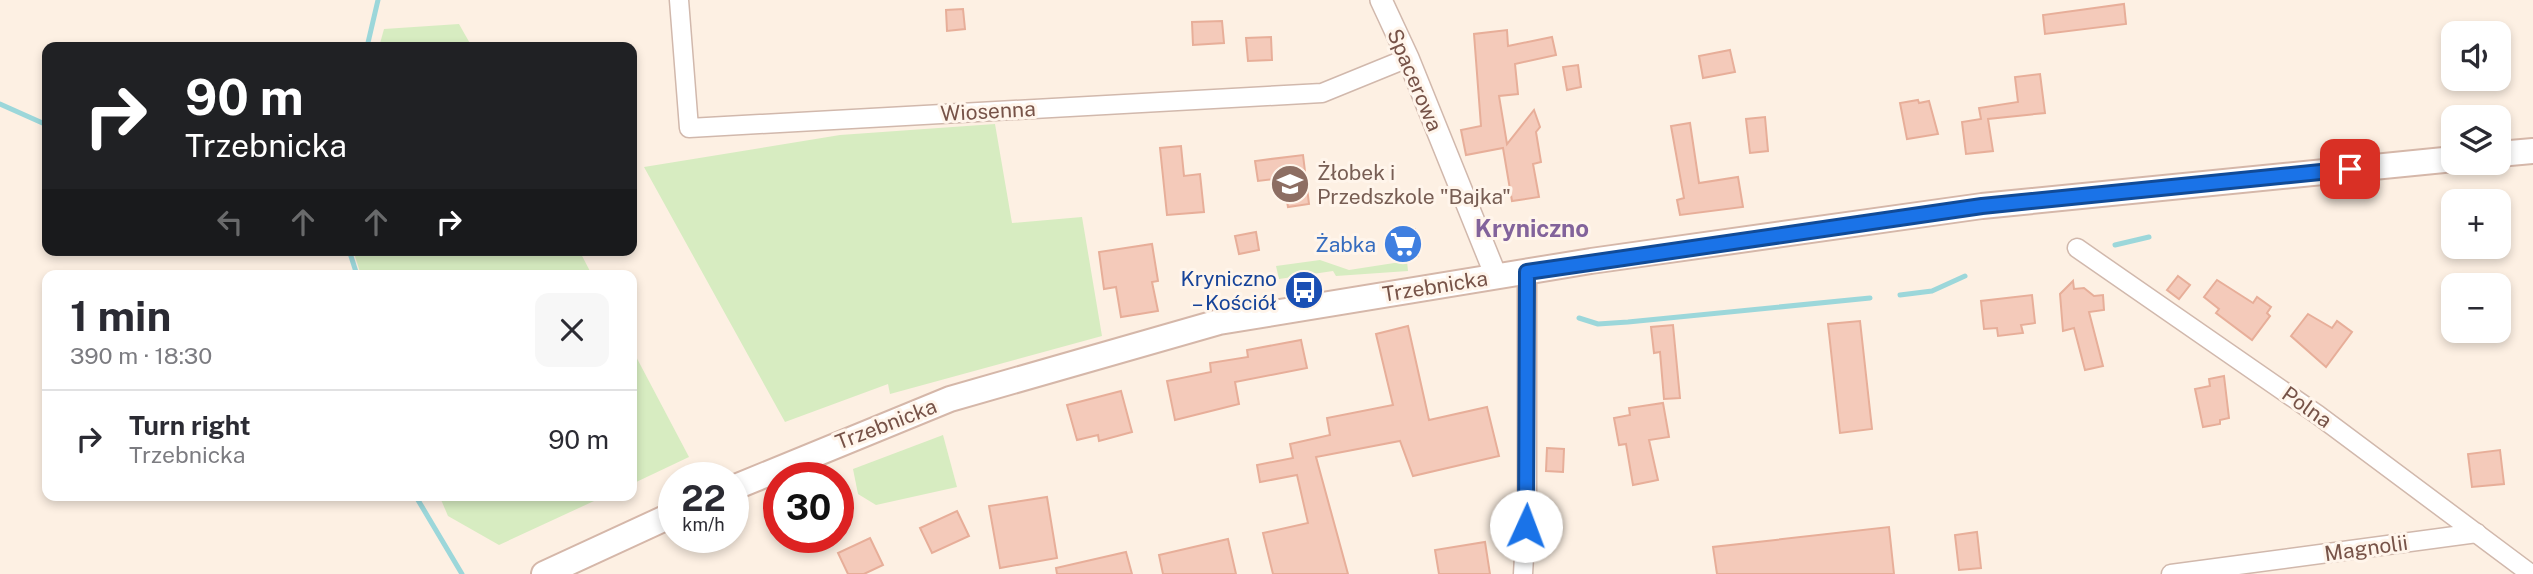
<!DOCTYPE html>
<meta charset="utf-8">
<style>
body{margin:0;font-family:"Public Sans",sans-serif;background:#f7f7f7;color:#2b2b33;height:100vh;display:flex;flex-direction:column;font-size:26px;white-space:nowrap}
*{box-sizing:border-box;margin:0}
p{font-size:23px;color:#7c7c81}
.icon{flex:none;width:38px;height:38px;fill:none;stroke:currentColor;stroke-width:2;stroke-linecap:round;stroke-linejoin:round}
.map{position:relative;flex:1;overflow:hidden}
.side{position:absolute;left:42px;top:270px;width:595px;height:231px;display:flex;flex-direction:column;background:#fff;border-radius:14px;box-shadow:0 4px 10px #0003}
.side>*{flex:none}
.banner{position:absolute;left:42px;top:42px;width:595px;height:214px;border-radius:14px;box-shadow:0 4px 10px #0003;background:#202124;color:#fff;overflow:hidden}
.fabs{position:absolute;left:2441px;top:21px;display:grid;gap:14px}
.fabs a{display:grid;place-items:center;width:70px;height:70px;border-radius:14px;background:#fff;box-shadow:0 4px 10px #0003;font-size:35px}
.speed{position:absolute;left:658px;top:462px;display:flex;gap:14px;font-size:35px;font-weight:700;text-align:center}
.speed>*{display:grid;place-content:center;width:91px;height:91px;border-radius:50%;background:#fff;box-shadow:0 4px 10px #0003;line-height:1}
.speed small{font-size:18px;font-weight:400}
.speed .limit{border:10px solid #d22;background:#fff;color:#111}
.pin{position:absolute;display:grid;place-items:center;width:60px;height:60px;color:#fff;margin:-30px;border-radius:14px;box-shadow:0 4px 10px #0006}
.me{position:absolute;width:77px;margin:-38px;rotate:2deg;stroke-linejoin:round;filter:drop-shadow(0 0 5px #0008)}
.turn{display:flex;align-items:center;gap:24px;height:147px;padding:0 28px;font-size:32px}
.turn .icon{width:91px;height:91px;stroke-width:2.5}
.turn b{display:block;font-size:49px;line-height:60px}
.lanes{display:flex;align-items:center;height:66px;padding:0 28px;background:#0003;justify-content:center;gap:35px;direction:ltr}
.lanes .off{opacity:.35}
.round{display:grid;place-items:center;flex:none;width:74px;height:74px;border-radius:14px;background:#f7f7f7}
.head{display:flex;align-items:center;justify-content:space-between;height:119px;padding:0 28px}
h1{font-size:42px;font-weight:700;line-height:52px}
ul{padding:0;list-style:none}
li{display:flex;align-items:center;gap:21px;height:98px;padding:0 28px;border-top:2px solid #e1e1e2}
li div{flex:1}
li b{display:block;font-size:26px}
li em{font-style:normal}
.map>svg:first-child{display:block}
.green{fill:#d7ecc1}
.lines{fill:none;stroke-linecap:round;stroke-linejoin:round}
.stream{stroke:#9cd7da;stroke-width:5}
.building{fill:#f4caba;stroke:#e7ae99;stroke-width:2}
.minor-casing{stroke:#d1b8ac;stroke-width:21}
.tertiary-casing{stroke:#d1b8ac;stroke-width:24}
.secondary-casing{stroke:#d5b7a9;stroke-width:28}
.minor{stroke:#fff;stroke-width:18}
.tertiary{stroke:#fff;stroke-width:21}
.secondary{stroke:#fff;stroke-width:24}
.route-casing{stroke:#114b97;stroke-width:18}
.route{stroke:#1a73e8;stroke-width:12}
.labels{text-anchor:middle;dominant-baseline:central;stroke-width:6;stroke-linejoin:round;paint-order:stroke}
.street-label{font-size:21px;fill:#775348;stroke:#fff5eb}
.education-label{font-size:21px;fill:#785e54;stroke:#fff5eb;text-anchor:start}
.shop-label{font-size:21px;fill:#366cbe;stroke:#fff5eb;text-anchor:end}
.transit-label{font-size:21px;fill:#164399;stroke:#fff5eb;text-anchor:end}
.quarter-label{font-size:24px;font-weight:bold;fill:#82639b;stroke:#fff5eb}
</style>
<div class="map">
<svg width="2533" height="574" viewBox="0 0 2533 574">
<rect width="100%" height="100%" fill="#fdf0e3"/>
<g class="green">
<path d="M459 24 472 47H379L384 29Z"/>
<path d="M995 124 1012 223 1082 217 1102 336 890 394 888 384 785 422 644 167 840 135Z"/>
<path d="M353 250H579L592 275H361Z"/>
<path d="M1320 260 1349 270 1407 261 1408 271 1336 276 1333 271 1279 279 1276 266Z"/>
<path d="M632 349 689 457 632 484Z"/>
<path d="M943 435 957 487 876 505 858 494 853 469Z"/>
<path d="M439 495H607L499 545 448 516Z"/>
</g>
<g class="lines">
<g class="stream">
<path d="M367 47 378 0"/>
<path d="M0 104 47 125"/>
<path d="M2115 245 2149 237"/>
<path d="M349 250 357 275"/>
<path d="M1900 295 1932 291 1965 276"/>
<path d="M1579 318 1598 324 1628 322 1870 298"/>
<path d="M415 495 462 574"/>
</g>
</g>
<g class="building">
<path d="M2124 4 2126 24 2045 34 2043 15Z"/>
<path d="M963 9 965 29 947 31 946 10Z"/>
<path d="M1222 21 1224 43 1193 45 1192 22Z"/>
<path d="M1507 30 1508 46 1552 37 1556 55 1515 64 1518 94 1499 96 1507 144 1534 110 1540 127 1536 132 1541 162 1533 164 1539 197 1512 201 1503 148 1466 155 1461 130 1481 126 1474 34Z"/>
<path d="M1271 37 1272 60 1248 61 1246 38Z"/>
<path d="M1730 50 1735 72 1703 78 1699 56Z"/>
<path d="M1578 65 1581 87 1567 90 1563 67Z"/>
<path d="M2040 74 2045 113 1988 119 1993 151 1966 154 1962 122 1981 119 1979 108 2018 102 2015 77Z"/>
<path d="M1918 100 1919 103 1929 101 1938 134 1907 139 1900 103Z"/>
<path d="M1765 117 1768 151 1750 153 1746 119Z"/>
<path d="M1690 123 1699 183 1738 177 1743 207 1680 215 1677 200 1684 198 1671 126Z"/>
<path d="M1181 146 1184 176 1200 174 1204 212 1167 215 1160 148Z"/>
<path d="M1303 155 1309 204 1288 207 1283 178 1258 181 1255 161Z"/>
<path d="M1415 229 1418 256 1392 259 1389 232Z"/>
<path d="M1256 232 1259 250 1239 254 1235 236Z"/>
<path d="M1152 244 1158 281 1152 282 1158 311 1121 317 1116 287 1104 289 1099 252Z"/>
<path d="M2178 276 2190 285 2179 299 2167 290Z"/>
<path d="M2217 280 2253 303 2257 297 2271 307 2267 313 2270 316 2252 340 2216 313 2219 309 2204 297Z"/>
<path d="M2073 281 2074 289 2084 288 2094 296 2103 295 2104 310 2089 312 2103 366 2085 370 2074 328 2063 331 2060 294Z"/>
<path d="M2032 295 2035 323 2021 325 2023 333 1998 336 1997 328 1984 329 1981 301Z"/>
<path d="M2308 314 2332 328 2337 321 2352 332 2326 367 2291 336Z"/>
<path d="M1860 321 1872 429 1840 433 1828 324Z"/>
<path d="M1673 325 1680 398 1664 399 1660 352 1654 353 1651 327Z"/>
<path d="M1408 326 1429 420 1487 407 1499 456 1413 476 1400 441 1316 457 1348 574H1273L1263 533 1308 523 1297 475 1260 482 1257 465 1293 458 1290 444 1330 435 1327 418 1393 405 1376 334Z"/>
<path d="M1301 340 1307 368 1235 382 1239 404 1175 420 1167 381 1211 372 1210 363 1248 357 1247 350Z"/>
<path d="M2224 376 2229 418 2220 420V424L2203 427 2195 389 2210 386 2209 379Z"/>
<path d="M1121 391 1132 432 1099 441 1098 435 1077 440 1067 405Z"/>
<path d="M1663 403 1669 437 1649 440 1658 480 1633 485 1626 444 1619 445 1614 418 1630 415 1629 408Z"/>
<path d="M1547 448 1564 449 1563 472 1546 471Z"/>
<path d="M2500 450 2504 484 2472 487 2468 454Z"/>
<path d="M1047 497 1057 558 1000 568 989 506Z"/>
<path d="M957 511 969 536 932 553 920 528Z"/>
<path d="M1889 527 1894 574H1717L1713 547Z"/>
<path d="M1977 532 1981 568 1959 570 1955 535Z"/>
<path d="M870 538 883 565 864 574H848L838 553Z"/>
<path d="M1228 539 1236 574H1163L1159 555Z"/>
<path d="M1485 542 1490 574H1439L1435 550Z"/>
<path d="M1126 552 1132 574H1057L1056 568Z"/>
</g>
<g class="lines">
<g class="minor-casing">
<g id="minor">
<path d="M679 0 689 128 1322 93 1408 58"/>
<path d="M2077 248 2318 415 2531 574"/>
<path d="M1523 574 1527 505V272"/>
<path d="M2171 574 2477 533"/>
</g>
</g>
<g class="tertiary-casing">
<path id="tertiary" d="M1381 0 1408 58 1496 276"/>
</g>
<g class="secondary-casing">
<g id="secondary">
<path d="M2499 154 2533 151"/>
<path d="M733 488 950 399 1219 322 1591 261 1982 206 2454 159"/>
<path d="M544 574 674 514"/>
</g>
</g>
<use href="#minor" class="minor"/>
<use href="#tertiary" class="tertiary"/>
<use href="#secondary" class="secondary"/>
</g>
<g class="lines">
<g class="route-casing">
<path id="route" d="M1526 526 1527 272 1982 206 2350 169"/>
</g>
<use href="#route" class="route"/>
</g>
<defs>
<g id="school-disc" transform="scale(2.0125)"><circle r="9.5" fill="#8d6e63" stroke="#fff5eb"/><path d="M0-5L7-2L0 1L-7-2ZM-4 1L0 2.5L4 1V4Q0 6-4 4Z" fill="#fff"/></g>
<g id="supermarket-disc" transform="scale(2.0125)"><circle r="9.5" fill="#3f7fe0" stroke="#fff5eb"/><path d="M-6-5.5h2.5l.6 2H6L4.5 2H-2.5L-4.4-4H-6ZM-1.5 3.2a1.3 1.3 0 1 0 .1 0ZM3 3.2a1.3 1.3 0 1 0 .1 0Z" fill="#fff"/></g>
<g id="bus-disc" transform="scale(2.0125)"><circle r="9.5" fill="#1a4fb4" stroke="#fff5eb"/><path d="M-5-6H5V4H4V6H2V4H-2V6H-4V4H-5ZM-3.5-4V0h7V-4ZM-3.5 1.2v1.5H-2V1.2ZM2 1.2v1.5H3.5V1.2Z" fill="#fff"/></g>
</defs>
<g fill-rule="evenodd">
<use href="#school-disc" x="1290" y="184"/>
<use href="#supermarket-disc" x="1403" y="244"/>
<use href="#bus-disc" x="1304" y="290"/>
</g>
<g class="labels">
<g class="street-label">
<text transform="translate(1415 80) rotate(67)">Spacerowa</text>
<text transform="translate(988 111) rotate(-3)">Wiosenna</text>
<text transform="translate(1435 286) rotate(-9)">Trzebnicka</text>
<text transform="translate(2307 407) rotate(35)">Polna</text>
<text transform="translate(886 424) rotate(-21)">Trzebnicka</text>
<text transform="translate(2366 548) rotate(-8)">Magnolii</text>
</g>
<g class="education-label">
<text x="1317" y="172">Żłobek i<tspan x="1317" dy="24">Przedszkole "Bajka"</tspan></text>
</g>
<g class="shop-label">
<text x="1376" y="244">Żabka</text>
</g>
<g class="transit-label">
<text x="1277" y="278">Kryniczno<tspan x="1277" dy="24">– Kościół</tspan></text>
</g>
<g class="quarter-label">
<text x="1532" y="228">Kryniczno</text>
</g>
</g>
</svg>
<div class="fabs">
<a><svg class="icon" aria-label="sound" viewBox="0 0 24 24"><path d="M4 9h4l5-4v14l-5-4H4zM17 9q2 3 0 6"/></svg></a>
<a><svg class="icon" aria-label="layers" viewBox="0 0 24 24"><path d="M12 4l9 5-9 5-9-5zM3 14l9 5 9-5"/></svg></a>
<a>+</a>
<a>−</a>
</div>
<div class="speed"><div>22<small>km/h</small></div><div class="limit">30</div></div>
<div class="pin" style="left:2350px;top:169px;background:#d93025"><svg class="icon" aria-label="arrive" viewBox="0 0 24 24"><path d="M6 21V4h12l-3 4 3 4H6"/></svg></div>
<svg class="me" style="left:1526px;top:526px" viewBox="-20 -20 40 40"><circle r="19" fill="#fff"/><path d="M0-13L10 11 0 6-10 11z" fill="#1a73e8"/></svg>
<div class="banner">
<div class="turn"><svg class="icon" aria-label="right" viewBox="0 0 24 24"><path d="M7 20v-9h11M14 6l5 5-5 5"/></svg><div><b>90 m</b>Trzebnicka</div></div>
<div class="lanes"><svg class="icon off" aria-label="left" viewBox="0 0 24 24"><path d="M17 20v-9H6M10 6l-5 5 5 5"/></svg><svg class="icon off" aria-label="ahead" viewBox="0 0 24 24"><path d="M12 20V5M6 11l6-6 6 6"/></svg><svg class="icon off" aria-label="ahead" viewBox="0 0 24 24"><path d="M12 20V5M6 11l6-6 6 6"/></svg><svg class="icon" aria-label="right" viewBox="0 0 24 24"><path d="M7 20v-9h11M14 6l5 5-5 5"/></svg></div>
</div>
<section class="side">
<div class="head"><div><h1>1 min</h1><p>390 m · 18:30</p></div><a class="round"><svg class="icon" aria-label="close" viewBox="0 0 24 24"><path d="M6 6l12 12M18 6L6 18"/></svg></a></div>
<ul>
<li><svg class="icon" aria-label="right" viewBox="0 0 24 24"><path d="M7 20v-9h11M14 6l5 5-5 5"/></svg><div><b>Turn right</b><p>Trzebnicka</p></div><em>90 m</em></li>
</ul>
</section>
</div>
